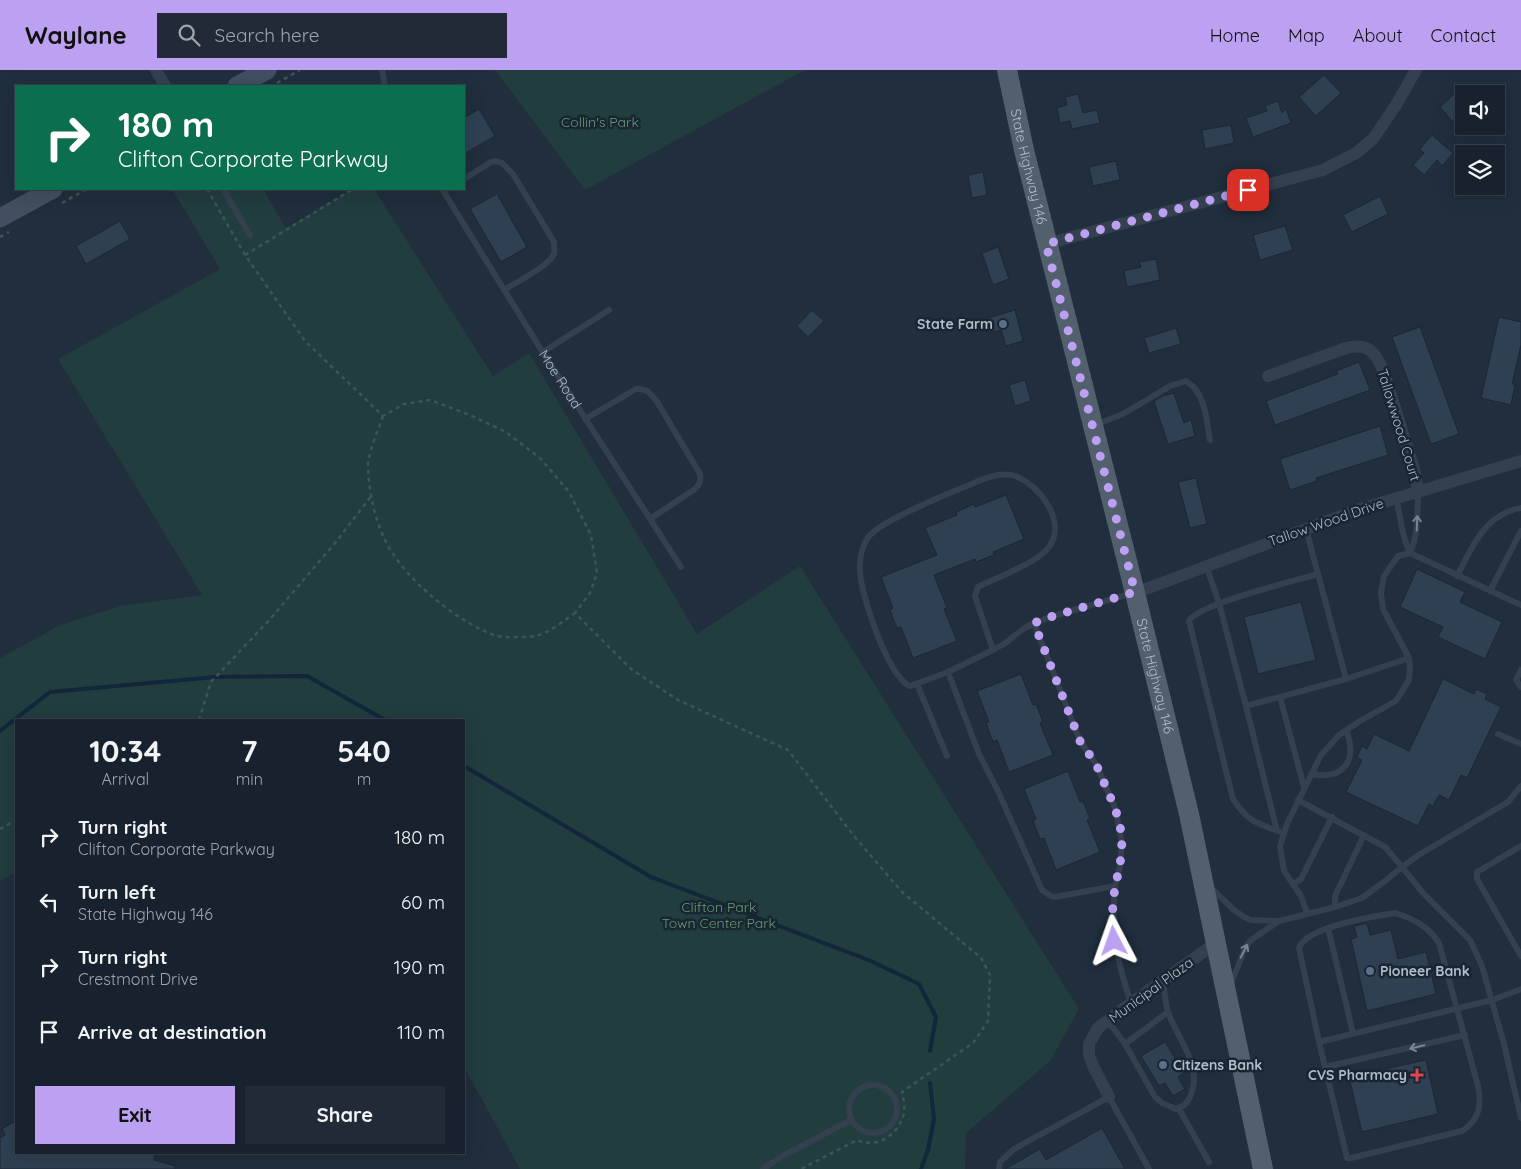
<!DOCTYPE html>
<style>
body{margin:0;font-family:Quicksand,sans-serif;background:#212a36;color:#f1f3f6;height:100vh;display:flex;flex-direction:column;font-size:19px;white-space:nowrap}
*{box-sizing:border-box;margin:0}
p{font-size:16px;color:#9fa4aa}
.icon{flex:none;width:28px;height:28px;fill:none;stroke:currentColor;stroke-width:2;stroke-linecap:round;stroke-linejoin:round}
.map{position:relative;flex:1;overflow:hidden}
.panel{position:absolute;left:15px;top:649px;width:450px;height:435px;display:flex;flex-direction:column;background:#18222e;border-radius:0px;box-shadow:0 5px 20px #0002,0 0 0 1px #363f4a}
.panel>*{flex:none}
.top-card{position:absolute;left:15px;top:15px;width:450px;height:105px;border-radius:0px;box-shadow:0 5px 20px #0002,0 0 0 1px #363f4a;background:#0b6e4f;color:#fff;overflow:hidden}
.tools{position:absolute;left:1455px;top:15px;display:grid;gap:10px}
.tools a{display:grid;place-items:center;width:50px;height:50px;border-radius:0px;background:#18222e;box-shadow:0 5px 20px #0002,0 0 0 1px #363f4a;font-size:25px}
.pin{position:absolute;display:grid;place-items:center;width:42px;height:42px;color:#fff;margin:-21px;border-radius:10px;box-shadow:0 2px 8px #0006}
.me{position:absolute;width:55px;margin:-28px;rotate:356deg;stroke-linejoin:round;filter:drop-shadow(0 0 4px #0008)}
.turn{display:flex;align-items:center;gap:18px;height:105px;padding:0 20px;font-size:22px}
.turn .icon{width:65px;height:65px;stroke-width:2.5}
.turn b{display:block;font-size:35px;line-height:42px}
.eta{display:flex;justify-content:space-evenly;align-items:center;height:85px;text-align:center}
.eta b{font-size:30px;font-weight:800;line-height:35px}
.cta{display:flex;gap:10px;margin-top:auto;padding:10px 20px}
.cta a{flex:1;height:58px;border-radius:0px;background:#bca0f2;color:#111;font-size:20px;font-weight:800;line-height:58px;text-align:center}
.cta a+a{background:#212a36;color:#f1f3f6}
ul{padding:0;list-style:none}
li{display:flex;align-items:center;gap:15px;height:65px;padding:0 20px}
li div{flex:1}
li b{display:block;font-size:19px}
li em{font-style:normal}
header{display:flex;align-items:center;gap:30px;box-sizing:border-box;height:70px;padding:0 25px;background:#bca0f2;color:#111}
header strong{font-size:24px}
nav{display:flex;gap:28px;margin-inline-start:auto;font-size:18px}
.search{width:350px;height:45px;background:#212a36;display:flex;align-items:center;gap:12px;box-sizing:border-box;padding:0 18px;border-radius:0px;color:#9fa4aa;font-size:19px}
.map>svg:first-child{display:block}
.green{fill:#223d3e}
.lines{fill:none;stroke-linecap:round;stroke-linejoin:round}
.stream{stroke:#12263c;stroke-width:4}
.building{fill:#2e4052;stroke:#1b2734}
.path{stroke:#3b5656;stroke-width:2.5;stroke-dasharray:4 4;stroke-linecap:butt}
.lane{stroke:#34404d;stroke-width:6}
.street{stroke:#34404d;stroke-width:12}
.secondary{stroke:#414f60;stroke-width:19}
.primary{stroke:#525f6d;stroke-width:20}
.oneway{stroke:#788491}
.route{stroke:#bca0f2;stroke-width:9;stroke-dasharray:0 16.2}
.service-dot{fill:#5c6f8a;stroke:#192532;stroke-width:2}
.health-dot{fill:#e0444e;stroke:#192532;stroke-width:2}
.labels{text-anchor:middle;dominant-baseline:central;stroke-width:5;stroke-linejoin:round;paint-order:stroke}
.park-label{font-size:14px;fill:#649c6d;stroke:#192532}
.street-label{font-size:14px;fill:#afbbc9;stroke:#192532}
.poi-label{font-size:14px;font-weight:bold;fill:#afbbc9;stroke:#192532;text-anchor:end}
</style>
<header>
<strong>Waylane</strong>
<div class="search"><svg class="icon" aria-label="search" viewBox="0 0 24 24"><circle cx="10" cy="10" r="6"/><path d="M15 15l6 6"/></svg>Search here</div>
<nav><a>Home</a><a>Map</a><a>About</a><a>Contact</a></nav>
</header>
<div class="map">
<svg width="1521" height="1099" viewBox="0 0 1521 1099">
<rect width="100%" height="100%" fill="#202e3d"/>
<g class="green">
<path d="M495 0H805L585 120Z"/>
<path d="M172 119H263L286 158 353 119H374L493 306 529 283 697 564 800 496 1079 939 1050 991 966 1063 965 1099H520L464 997V650H16V802L0 811V588L60 555 121 536 202 525 58 289 220 199Z"/>
</g>
<g class="lines">
<g class="stream">
<path d="M0 661 50 622 216 607 307 606 385 650"/>
<path d="M464 696 651 807 871 891 919 914 936 947 930 981"/>
<path d="M921 1099 928 1080 934 1049 930 1013"/>
</g>
</g>
<g class="building">
<path d="M1324 5 1341 23 1316 46 1299 27Z"/>
<path d="M1464 15V40L1452 51 1440 37Z"/>
<path d="M1078 24 1083 43 1097 40 1100 53 1072 59 1070 51 1060 53 1057 38 1067 35 1065 27Z"/>
<path d="M1278 31 1282 43 1286 39 1291 53 1253 67 1246 48 1267 41 1265 36Z"/>
<path d="M479 39 495 66 464 84V48Z"/>
<path d="M1231 55 1234 73 1205 79 1202 60Z"/>
<path d="M1432 65 1453 83 1442 96 1437 90 1424 105 1413 95 1424 83 1420 79Z"/>
<path d="M1116 91 1120 110 1093 116 1089 97Z"/>
<path d="M983 102 987 125 972 128 968 105Z"/>
<path d="M497 124 527 177 501 192 470 139Z"/>
<path d="M1380 126 1388 144 1352 162 1343 145Z"/>
<path d="M120 151 130 169 86 194 76 176Z"/>
<path d="M1285 156 1293 180 1260 190 1253 165Z"/>
<path d="M998 177 1009 209 993 215 982 183Z"/>
<path d="M1156 189 1160 210 1127 217 1124 201 1141 197 1139 192Z"/>
<path d="M812 240 824 251 808 267 797 256Z"/>
<path d="M1015 240 1023 271 1006 276 1001 260 989 263 985 249Z"/>
<path d="M1499 247 1521 252V275L1512 314H1515L1511 335 1481 328Z"/>
<path d="M1420 257 1459 364 1431 374 1392 267Z"/>
<path d="M1176 258 1181 274 1149 283 1144 268Z"/>
<path d="M1359 292 1370 320 1275 355 1266 331 1338 304 1336 301Z"/>
<path d="M1025 310 1031 331 1015 336 1009 315Z"/>
<path d="M1174 323 1184 353 1191 350 1195 366 1168 374 1154 331 1163 326Z"/>
<path d="M1380 356 1388 385 1316 408 1317 411 1290 420 1280 389Z"/>
<path d="M1196 408 1207 454 1190 458 1178 412Z"/>
<path d="M1006 425 1024 469 993 482 994 485 976 492 975 489 934 505 947 538 944 539 957 571 913 588 901 557 897 558 890 540 893 538 881 507 937 485 925 458 957 445 956 442 974 434 975 437Z"/>
<path d="M1417 499 1465 522 1460 532 1502 552 1485 589 1438 567 1443 557 1400 537Z"/>
<path d="M1301 532 1316 590 1258 604 1244 547Z"/>
<path d="M1021 604 1033 635 1036 634 1043 652 1040 653 1053 685 1009 702 997 670 993 672 986 653 989 652 977 621Z"/>
<path d="M1443 609 1474 624 1476 619 1487 624 1485 629 1501 637 1467 708 1461 705 1449 730 1439 725 1433 736 1429 734 1418 756 1346 722 1362 690 1357 687 1362 676 1367 679 1374 664 1409 681Z"/>
<path d="M1068 701 1080 732 1083 731 1090 749 1087 750 1100 782 1056 800 1044 768 1040 769 1033 751 1036 749 1024 719Z"/>
<path d="M1367 853 1370 865 1391 860 1398 889 1426 882 1436 924 1367 941 1351 869 1357 867 1354 856Z"/>
<path d="M1165 972 1184 1003 1178 1007 1185 1019 1173 1026 1165 1013 1159 1016 1141 986Z"/>
<path d="M1426 990 1438 1044 1362 1062 1349 1007Z"/>
<path d="M16 1051V1082H153L155 1086 154 1090 175 1096V1099H0V1068L5 1065 2 1059Z"/>
<path d="M1102 1058 1125 1099H1005L1040 1079 1046 1090Z"/>
</g>
<g class="lines">
<g class="path">
<path d="M277 13 300 0"/>
<path d="M207 119 245 185 305 271 383 346 404 334 430 330 470 345 506 362 541 389 569 422 591 465 597 503 590 523 575 543 631 599 678 630 788 680 854 766 902 822 981 888 990 905 988 951 973 973 902 1022C904 1030 906 1041 902 1049 895 1068 875 1078 857 1070L801 1099"/>
<path d="M62 133 87 119"/>
<path d="M0 167 9 162"/>
<path d="M245 185 353 119"/>
<path d="M383 346C379 358 367 386 368 397 369 421 374 446 384 468 401 506 457 553 497 566 505 568 527 567 535 566 550 563 563 551 575 543"/>
<path d="M199 650 211 612 271 548 335 473 372 425"/>
<path d="M0 759 16 750"/>
</g>
<g class="lane">
<path d="M382 0 385 16"/>
<path d="M464 109 491 92 496 91 502 93 513 104 554 172C554 176 555 180 554 184 548 197 516 212 504 220"/>
<path d="M223 119 250 165"/>
<path id="s1" d="M442 119 540 278 681 497"/>
<path d="M543 282 609 240"/>
<path d="M585 349 636 319C646 318 650 323 656 330L700 404C701 411 700 414 695 419L650 449"/>
<path d="M1094 355 1123 344 1170 316 1186 311C1206 323 1206 349 1210 370"/>
<path d="M1396 428C1401 446 1401 466 1410 483L1521 535"/>
<path d="M1410 483C1419 463 1417 443 1418 421"/>
<path d="M1206 495 1219 533 1246 636 1346 609 1306 459"/>
<path d="M1457 506C1472 477 1485 444 1521 438"/>
<path d="M1490 521 1521 461"/>
<path d="M1004 574 1023 559 1050 547 1133 523"/>
<path d="M1521 600 1516 610 1521 617"/>
<path d="M948 602 979 684 998 721 1042 820 1051 826 1055 827 1115 816 1120 796 1122 772 1115 738 1096 694 1080 671 1034 553 1023 559"/>
<path d="M1346 609 1409 588"/>
<path d="M913 615 948 602 995 579"/>
<path d="M1280 627 1304 717"/>
<path d="M1246 636 1277 761"/>
<path d="M1498 664 1521 674"/>
<path d="M947 686 917 614 909 616C893 606 878 569 872 550 864 526 852 494 867 469 877 451 958 420 981 410 991 406 1004 402 1015 406 1040 415 1067 452 1049 477 1040 491 999 507 982 515L978 517 975 526 993 580 1007 572"/>
<path d="M1311 704C1344 710 1358 691 1346 660"/>
<path d="M1298 730 1385 777 1402 797 1417 786 1508 732 1521 716"/>
<path d="M1284 763C1257 753 1250 754 1233 729L1189 551C1196 535 1297 510 1318 504"/>
<path d="M1521 776 1477 802V809L1521 886"/>
<path d="M1294 814 1301 809 1332 747"/>
<path d="M1115 816C1111 863 1116 888 1131 933"/>
<path d="M1210 817 1234 840 1244 847 1251 850 1279 851 1335 837 1362 828 1385 811 1402 797 1423 823 1470 870 1482 896 1504 974 1521 1048"/>
<path d="M1335 837V826L1364 765"/>
<path d="M1307 843 1301 826 1284 801 1280 776 1287 754 1321 685 1339 665 1360 651 1396 631 1409 610 1410 598 1409 588 1383 539 1381 523 1384 506 1398 486 1410 483"/>
<path d="M1395 843C1414 849 1428 856 1439 873L1478 1016C1482 1036 1479 1050 1462 1061L1351 1088H1347L1319 972 1299 878C1306 857 1375 846 1395 843Z"/>
<path d="M1328 858 1353 963"/>
<path d="M1230 916 1246 876 1251 870 1279 851"/>
<path d="M1108 951 1125 974 1155 1027 1162 1033 1176 1039C1183 1037 1187 1034 1190 1027 1204 996 1178 971 1168 942 1165 933 1165 921 1163 911"/>
<path d="M1319 972 1492 930 1521 919"/>
<path d="M1125 974 1168 942"/>
<path d="M1325 997 1465 965"/>
<circle cx="873" cy="1039" r="24"/>
<path d="M1179 1039 1209 1092"/>
<path d="M763 1099 779 1088 851 1050"/>
<path d="M999 1099 1000 1092 1014 1079 1109 1027 1149 1099"/>
</g>
<g class="street">
<path d="M156 0 165 16"/>
<path d="M1046 174 1323 100 1356 83 1373 69 1396 35 1416 0"/>
<path d="M1268 306 1346 278C1369 272 1377 284 1384 303L1414 399 1418 421"/>
<path d="M1135 523 1357 440 1521 391"/>
<path d="M1109 1027 1093 996 1089 985V974L1098 958 1131 933 1216 873"/>
</g>
<g class="secondary">
<path d="M237 16 267 0"/>
<path d="M0 148 53 119"/>
</g>
<path class="primary" id="s2" d="M1007 0 1024 80 1135 523 1189 744 1263 1099"/>
</g>
<defs><path id="oneway-shaft" d="M-6 0H5M1.5-3L5.5 0L1.5 3" fill="none" stroke-width="1.6" stroke-linecap="round" stroke-linejoin="round" transform="scale(1.25)"/></defs>
<g class="oneway">
<use href="#oneway-shaft" transform="translate(1417 453) rotate(-88)"/>
<use href="#oneway-shaft" transform="translate(1244 881) rotate(-63)"/>
<use href="#oneway-shaft" transform="translate(1417 977) rotate(167)"/>
</g>
<g class="lines">
<path class="route" d="M1114 871 1112 846 1115 816 1120 796 1122 772 1120 755 1115 738 1096 694 1080 671 1034 553 1050 547 1135 522 1046 174 1248 120"/>
</g>
<g class="service-dot">
<circle cx="1003" cy="254" r="5"/>
<circle cx="1370" cy="901" r="5"/>
<circle cx="1163" cy="995" r="5"/>
</g>
<path class="health-dot" d="M1414.5 997.5h5v5h5v5h-5v5h-5v-5h-5v-5h5z"/>
<g class="labels">
<g class="park-label">
<text x="600" y="52">Collin's Park</text>
<text x="719" y="837">Clifton Park<tspan x="719" dy="16">Town Center Park</tspan></text>
</g>
<g class="street-label">
<text stroke="none"><textPath href="#s2" startOffset="99">State Highway 146</textPath></text>
<text stroke="none"><textPath href="#s1" startOffset="224">Moe Road</textPath></text>
<text transform="translate(1399 355) rotate(73)">Tallowwood Court</text>
<text transform="translate(1326 452) rotate(-19)">Tallow Wood Drive</text>
<text stroke="none"><textPath href="#s2" startOffset="624">State Highway 146</textPath></text>
<text transform="translate(1151 920) rotate(-36)">Municipal Plaza</text>
</g>
<g class="poi-label">
<text x="993" y="254">State Farm</text>
<text x="1380" y="901" text-anchor="start">Pioneer Bank</text>
<text x="1173" y="995" text-anchor="start">Citizens Bank</text>
<text x="1407" y="1005">CVS Pharmacy</text>
</g>
</g>
</svg>
<div class="tools">
<a><svg class="icon" aria-label="sound" viewBox="0 0 24 24"><path d="M4 9h4l5-4v14l-5-4H4zM17 9q2 3 0 6"/></svg></a>
<a><svg class="icon" aria-label="layers" viewBox="0 0 24 24"><path d="M12 4l9 5-9 5-9-5zM3 14l9 5 9-5"/></svg></a>
</div>
<div class="pin" style="left:1248px;top:120px;background:#d93025"><svg class="icon" aria-label="arrive" viewBox="0 0 24 24"><path d="M6 21V4h12l-3 4 3 4H6"/></svg></div>
<svg class="me" style="left:1114px;top:871px" viewBox="-20 -20 40 40"><path d="M0-17L14 15 0 8-14 15z" fill="#bca0f2" stroke="#fff" stroke-width="4"/></svg>
<div class="top-card">
<div class="turn"><svg class="icon" aria-label="right" viewBox="0 0 24 24"><path d="M7 20v-9h11M14 6l5 5-5 5"/></svg><div><b>180 m</b>Clifton Corporate Parkway</div></div>
</div>
<section class="panel">
<div class="eta">
<div><b>10:34</b><p>Arrival</p></div>
<div><b>7</b><p>min</p></div>
<div><b>540</b><p>m</p></div>
</div>
<ul>
<li><svg class="icon" aria-label="right" viewBox="0 0 24 24"><path d="M7 20v-9h11M14 6l5 5-5 5"/></svg><div><b>Turn right</b><p>Clifton Corporate Parkway</p></div><em>180 m</em></li>
<li><svg class="icon" aria-label="left" viewBox="0 0 24 24"><path d="M17 20v-9H6M10 6l-5 5 5 5"/></svg><div><b>Turn left</b><p>State Highway 146</p></div><em>60 m</em></li>
<li><svg class="icon" aria-label="right" viewBox="0 0 24 24"><path d="M7 20v-9h11M14 6l5 5-5 5"/></svg><div><b>Turn right</b><p>Crestmont Drive</p></div><em>190 m</em></li>
<li><svg class="icon" aria-label="arrive" viewBox="0 0 24 24"><path d="M6 21V4h12l-3 4 3 4H6"/></svg><div><b>Arrive at destination</b></div><em>110 m</em></li>
</ul>
<div class="cta"><a>Exit</a><a>Share</a></div>
</section>
</div>
